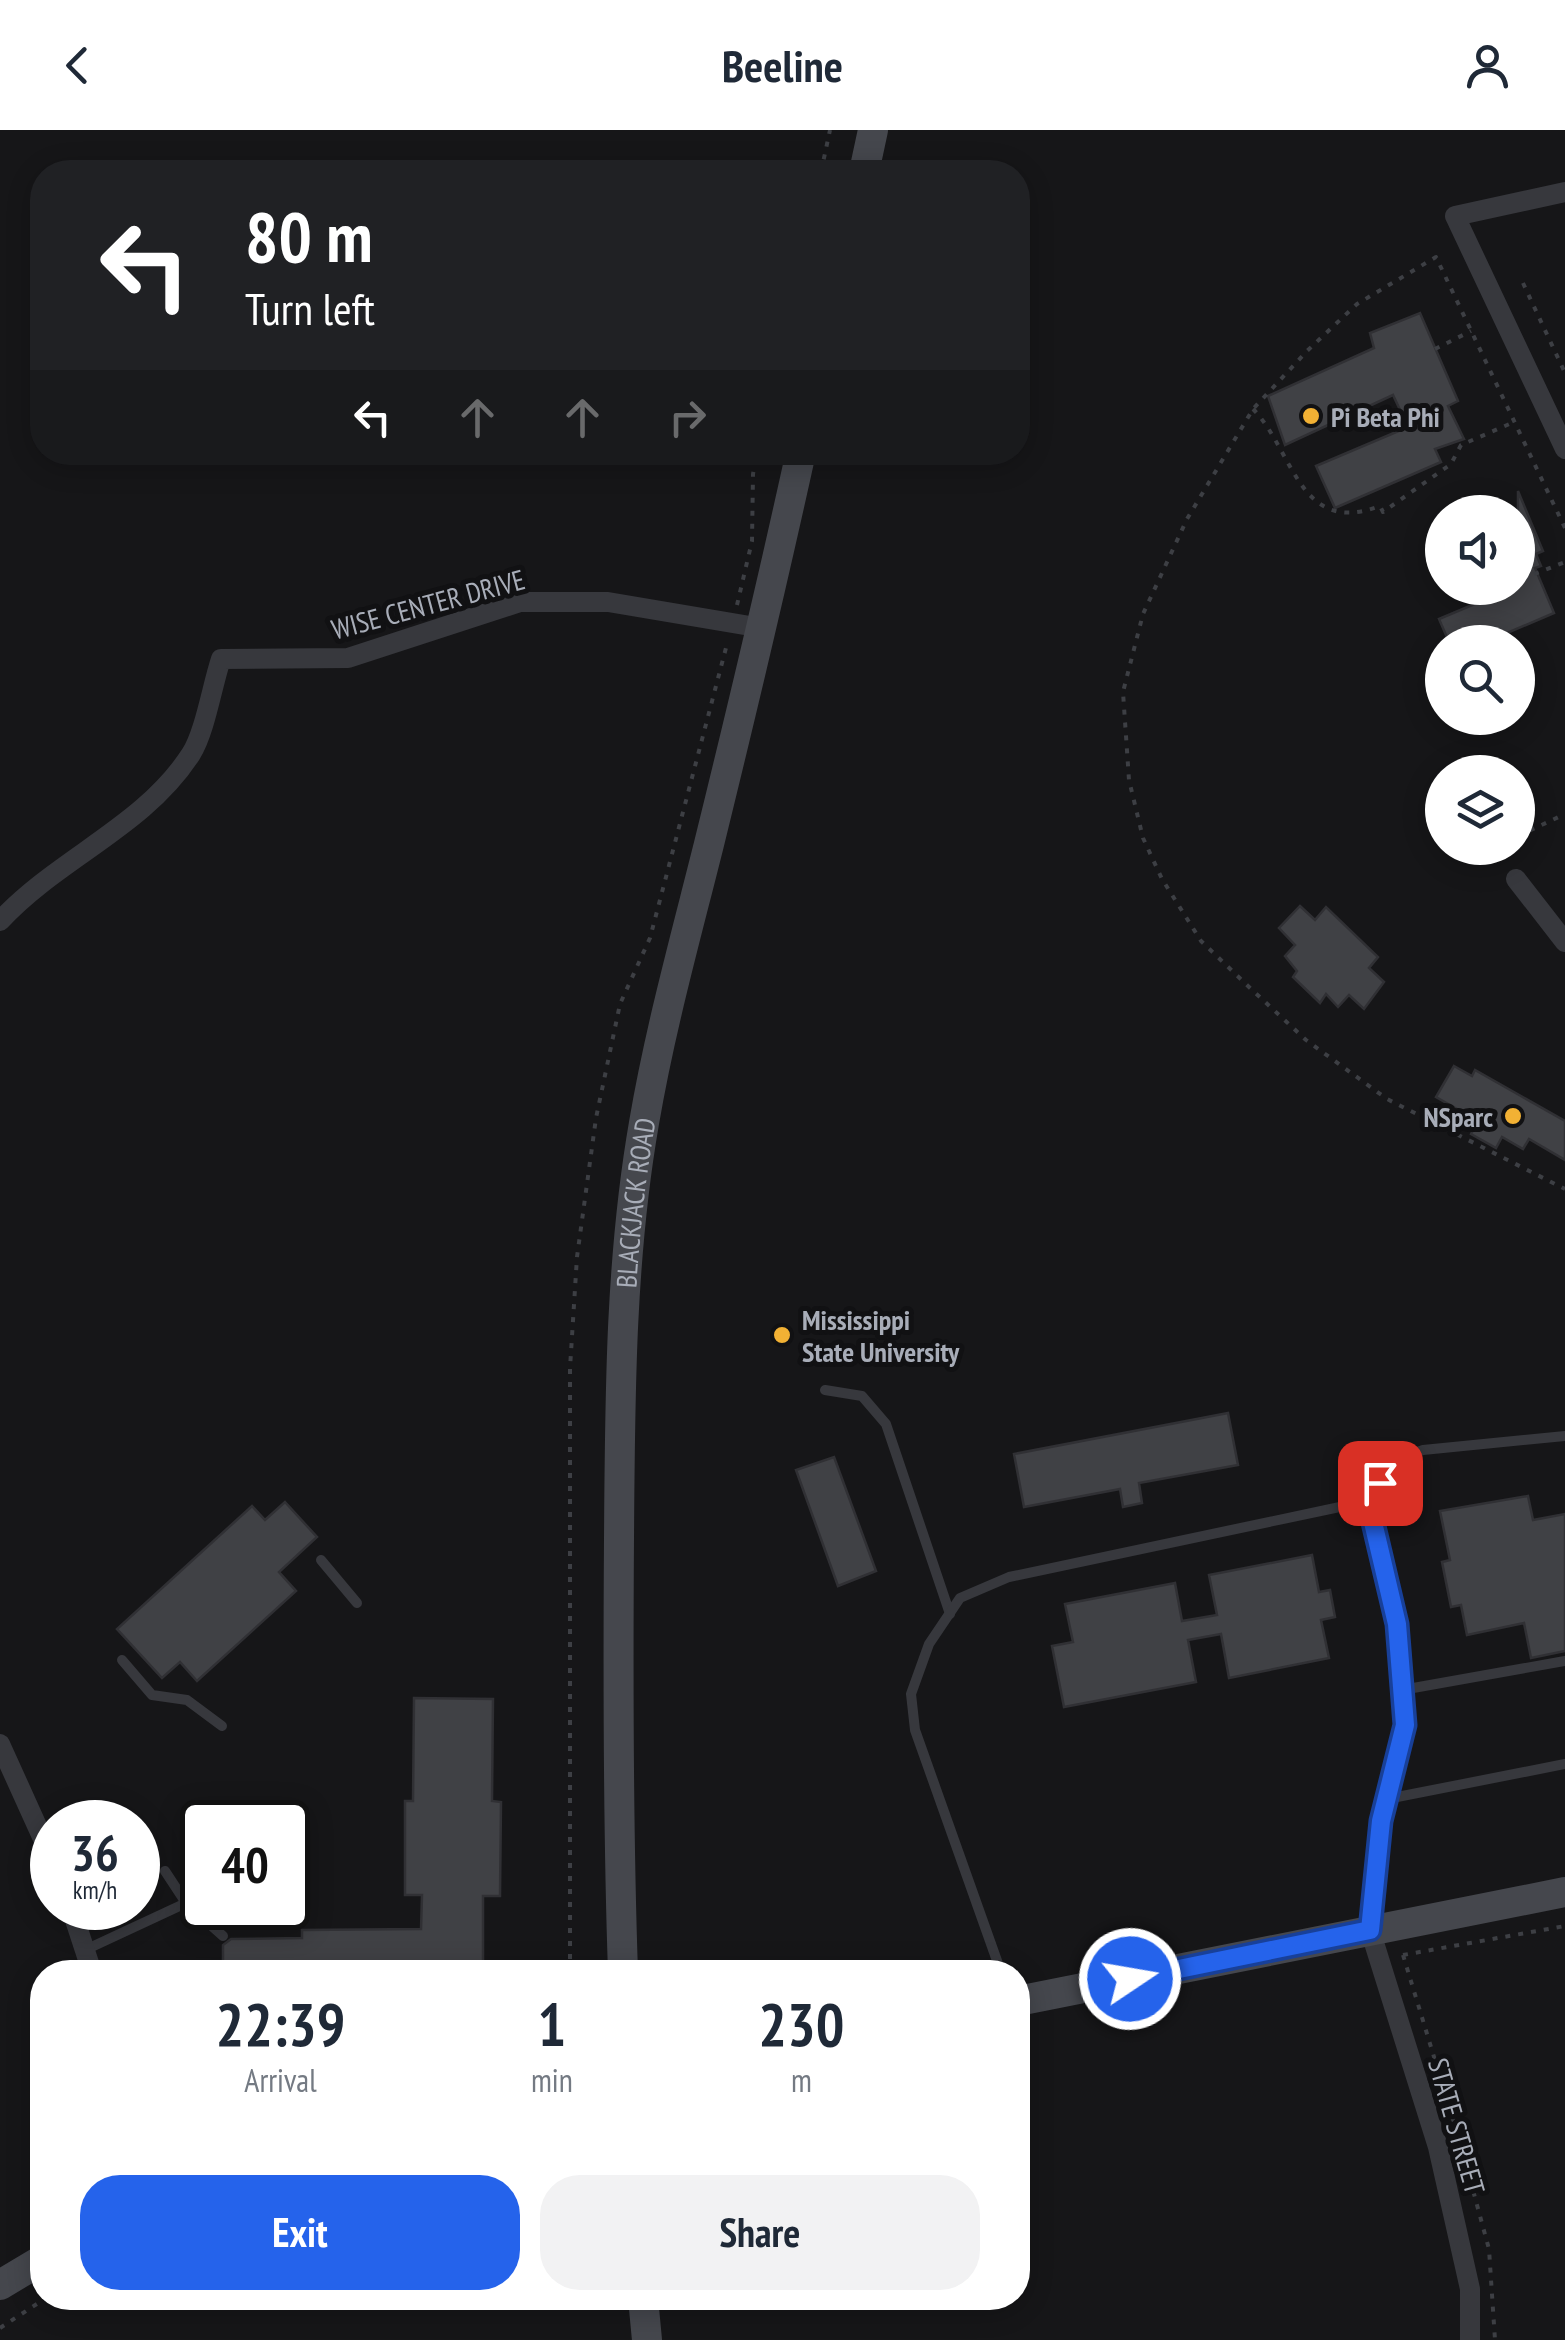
<!DOCTYPE html>
<style>
body{margin:0;font-family:"PT Sans Narrow",sans-serif;background:#f2f2f3;color:#1f2937;height:100vh;display:flex;flex-direction:column;font-size:38px;white-space:nowrap}
*{box-sizing:border-box;margin:0}
p{font-size:32px;color:#747a83}
.icon{flex:none;width:55px;height:55px;fill:none;stroke:currentColor;stroke-width:2;stroke-linecap:round;stroke-linejoin:round}
.map{position:relative;flex:1;overflow:hidden}
.side{position:absolute;left:30px;top:1830px;width:1000px;height:350px;display:flex;flex-direction:column;background:#fff;border-radius:40px;box-shadow:0 5px 25px #0003}
.side>*{flex:none}
.top-card{position:absolute;left:30px;top:30px;width:1000px;height:305px;border-radius:40px;box-shadow:0 5px 25px #0003;background:#202124;color:#fff;overflow:hidden}
.buttons{position:absolute;left:1425px;top:365px;display:grid;gap:20px}
.buttons a{display:grid;place-items:center;width:110px;height:110px;border-radius:50%;background:#fff;box-shadow:0 5px 25px #0003;font-size:50px}
.speed{position:absolute;left:30px;top:1670px;display:flex;gap:20px;font-size:50px;font-weight:700;text-align:center}
.speed>*{display:grid;place-content:center;width:130px;height:130px;border-radius:50%;background:#fff;box-shadow:0 5px 25px #0003;line-height:1}
.speed small{font-size:25px;font-weight:400}
.speed .limit{border:5px solid #111;border-radius:15px;background:#fff;color:#111}
.pin{position:absolute;display:grid;place-items:center;width:85px;height:85px;color:#fff;margin:-42px;border-radius:20px;box-shadow:0 5px 15px #0006}
.me{position:absolute;width:110px;margin:-55px;rotate:78deg;stroke-linejoin:round;filter:drop-shadow(0 0 8px #0008)}
.turn{display:flex;align-items:center;gap:35px;height:210px;padding:0 50px;font-size:45px}
.turn .icon{width:130px;height:130px;stroke-width:2.5}
.turn b{display:block;font-size:70px;line-height:85px}
.lanes{display:flex;align-items:center;height:95px;padding:0 50px;background:#0003;justify-content:center;gap:50px;direction:ltr}
.lanes .off{opacity:.35}
.eta{display:flex;justify-content:space-evenly;align-items:center;height:170px;text-align:center}
.eta b{font-size:60px;font-weight:700;line-height:70px}
.cta{display:flex;gap:20px;margin-top:auto;padding:20px 50px}
.cta a{flex:1;height:115px;border-radius:40px;background:#2563eb;color:#fff;font-size:40px;font-weight:700;line-height:115px;text-align:center}
.cta a+a{background:#f2f2f3;color:#1f2937}
header{display:flex;justify-content:space-between;align-items:center;height:130px;padding:0 50px;background:#fff;font-size:45px;font-weight:700}
.map>svg:first-child{display:block}
.building{fill:#404145;stroke:#303034;stroke-width:2.5}
.lines{fill:none;stroke-linecap:round;stroke-linejoin:round}
.path{stroke:#3d3f44;stroke-width:4;stroke-dasharray:5 8;stroke-linecap:butt}
.lane{stroke:#37383d;stroke-width:10}
.street{stroke:#37383d;stroke-width:20}
.secondary{stroke:#45474d;stroke-width:30}
.route-casing{stroke:#184099;stroke-width:25}
.route{stroke:#2563eb;stroke-width:18}
.poi-dot{fill:#f2b134;stroke:#111113;stroke-width:4}
.labels{text-anchor:middle;dominant-baseline:central;stroke-width:10;stroke-linejoin:round;paint-order:stroke}
.poi-label{font-size:28px;font-weight:bold;fill:#a8adb8;stroke:#111113;text-anchor:start}
.street-label{font-size:28px;fill:#a8adb8;stroke:#111113}
</style>
<header><svg class="icon" aria-label="back" viewBox="0 0 24 24"><path d="M15 5l-7 7 7 7"/></svg>Beeline<svg class="icon" aria-label="person" viewBox="0 0 24 24"><circle cx="12" cy="8" r="4"/><path d="M4 21q1-7 8-7t8 7"/></svg></header>
<div class="map">
<svg width="1565" height="2210" viewBox="0 0 1565 2210">
<rect width="100%" height="100%" fill="#161618"/>
<g class="building">
<path d="M1420 183 1458 271 1448 276 1464 309 1435 319 1441 332 1335 378 1316 336 1408 297 1393 265 1285 315 1268 266 1374 218 1370 203Z"/>
<path d="M1518 361 1543 421 1536 424 1541 436 1535 438 1554 483 1486 512H1449L1439 489 1496 465 1493 458H1518Z"/>
<path d="M1300 776 1315 790 1326 777 1378 827 1369 838 1384 852 1364 879 1349 865 1338 877 1326 864 1320 873 1293 847 1297 841 1285 826 1295 815 1279 798Z"/>
<path d="M1454 936 1472 946 1475 940 1565 991V1030L1529 1009 1523 1019 1502 1007 1496 1018 1471 1004 1478 991 1436 967Z"/>
<path d="M1228 1283 1238 1335 1139 1353 1142 1373 1123 1377 1120 1359 1024 1377 1014 1324Z"/>
<path d="M834 1327 876 1441 838 1456 796 1340Z"/>
<path d="M1528 1366 1533 1390 1565 1384V1521L1531 1528 1524 1493 1467 1505 1461 1475 1451 1477 1442 1432 1450 1430 1440 1381Z"/>
<path d="M285 1372 317 1407 279 1442 296 1461 197 1551 180 1532 162 1548 117 1499 252 1376 265 1390Z"/>
<path d="M1312 1425 1319 1462 1330 1460 1335 1487 1321 1490 1329 1528 1229 1548 1221 1504 1188 1510 1196 1552 1064 1577 1052 1516 1073 1512 1065 1474 1175 1453 1182 1491 1217 1485 1209 1445Z"/>
<path d="M414 1568 493 1569 492 1671 501 1672 500 1766H483V1842H223V1815L231 1809 302 1808V1800L421 1799 422 1765H405V1671H413Z"/>
</g>
<g class="lines">
<g class="path">
<path d="M821 42 830 0"/>
<path d="M1523 153 1565 243"/>
<path d="M1435 219 1471 201"/>
<path d="M1253 279C1294 321 1299 407 1380 376L1383 382 1451 334 1461 315 1514 292"/>
<path d="M1565 398 1436 127 1357 174 1307 221 1253 279 1187 389 1143 484 1123 562 1129 650 1143 708 1162 749 1201 811 1249 857 1306 910 1387 969 1565 1059"/>
<path d="M1522 449 1565 432"/>
<path d="M737 475 752 411 753 344 757 322"/>
<path d="M1518 706 1565 684"/>
<path d="M1484 722 1493 718"/>
<path d="M1403 1825 1459 2009 1489 2119 1495 2210"/>
<path d="M1403 1825 1565 1796"/>
<path d="M570 1842V1238L577 1127 596 988 620 874 650 808 727 514"/>
<path d="M0 2198 46 2168"/>
</g>
<g class="lane">
<path d="M825 1260 862 1266 886 1294 950 1484"/>
<path d="M321 1430 357 1473"/>
<path d="M122 1530 152 1565 187 1570 222 1596"/>
<path d="M1402 1560 1565 1531"/>
<path d="M1387 1669 1565 1634"/>
<path d="M186 1773 223 1806"/>
<path d="M1370 1799 1381 1691 1405 1595 1397 1494 1368 1371 1403 1327 1423 1320 1565 1306"/>
<path d="M85 1820 186 1773 165 1741"/>
<path d="M1001 1842 915 1600 911 1564 929 1514 960 1468 1009 1447 1368 1371"/>
</g>
<g class="street">
<path d="M1565 62 1455 86 1565 319"/>
<path d="M1516 749 1565 812"/>
<path d="M0 791C58 728 144 697 191 624 205 602 212 556 221 529L348 528 520 472H608L762 498"/>
<path d="M0 1614 52 1729"/>
<path d="M71 1778 92 1842"/>
<path d="M1370 1800 1438 2017 1470 2159V2210"/>
</g>
<g class="secondary">
<path d="M864 42 873 0"/>
<path id="s1" d="M623 1842C618 1698 618 1554 619 1409 620 1270 620 1131 644 993 660 899 686 806 709 714 741 584 772 454 801 322"/>
<path d="M1018 1871 1565 1762"/>
<path d="M0 2155 42 2130"/>
<path d="M643 2168 647 2210"/>
</g>
</g>
<g class="lines">
<g class="route-casing">
<path id="route" d="M1130 1849 1370 1800 1381 1691 1405 1595 1397 1494 1368 1371 1380 1353"/>
</g>
<use href="#route" class="route"/>
</g>
<g class="poi-dot">
<circle cx="1311" cy="286" r="10"/>
<circle cx="1513" cy="986" r="10"/>
<circle cx="782" cy="1205" r="10"/>
</g>
<g class="labels">
<g class="poi-label">
<text x="1331" y="286">Pi Beta Phi</text>
<text x="1493" y="986" text-anchor="end">NSparc</text>
<text x="802" y="1189">Mississippi<tspan x="802" dy="32">State University</tspan></text>
</g>
<g class="street-label">
<text transform="translate(428 474) rotate(-15)">WISE CENTER DRIVE</text>
<text stroke="none"><textPath href="#s1" startOffset="770">BLACKJACK ROAD</textPath></text>
<text transform="translate(1457 1996) rotate(74)">STATE STREET</text>
</g>
</g>
</svg>
<div class="buttons">
<a><svg class="icon" aria-label="sound" viewBox="0 0 24 24"><path d="M4 9h4l5-4v14l-5-4H4zM17 9q2 3 0 6"/></svg></a>
<a><svg class="icon" aria-label="search" viewBox="0 0 24 24"><circle cx="10" cy="10" r="6"/><path d="M15 15l6 6"/></svg></a>
<a><svg class="icon" aria-label="layers" viewBox="0 0 24 24"><path d="M12 4l9 5-9 5-9-5zM3 14l9 5 9-5"/></svg></a>
</div>
<div class="speed"><div>36<small>km/h</small></div><div class="limit">40</div></div>
<div class="pin" style="left:1380px;top:1353px;background:#d93025"><svg class="icon" aria-label="arrive" viewBox="0 0 24 24"><path d="M6 21V4h12l-3 4 3 4H6"/></svg></div>
<svg class="me" style="left:1130px;top:1849px" viewBox="-20 -20 40 40"><circle r="17" fill="#2563eb" stroke="#fff" stroke-width="3"/><path d="M0-11L8 9 0 5-8 9z" fill="#fff"/></svg>
<div class="top-card">
<div class="turn"><svg class="icon" aria-label="left" viewBox="0 0 24 24"><path d="M17 20v-9H6M10 6l-5 5 5 5"/></svg><div><b>80 m</b>Turn left</div></div>
<div class="lanes"><svg class="icon" aria-label="left" viewBox="0 0 24 24"><path d="M17 20v-9H6M10 6l-5 5 5 5"/></svg><svg class="icon off" aria-label="ahead" viewBox="0 0 24 24"><path d="M12 20V5M6 11l6-6 6 6"/></svg><svg class="icon off" aria-label="ahead" viewBox="0 0 24 24"><path d="M12 20V5M6 11l6-6 6 6"/></svg><svg class="icon off" aria-label="right" viewBox="0 0 24 24"><path d="M7 20v-9h11M14 6l5 5-5 5"/></svg></div>
</div>
<section class="side">
<div class="eta">
<div><b>22:39</b><p>Arrival</p></div>
<div><b>1</b><p>min</p></div>
<div><b>230</b><p>m</p></div>
</div>
<div class="cta"><a>Exit</a><a>Share</a></div>
</section>
</div>
